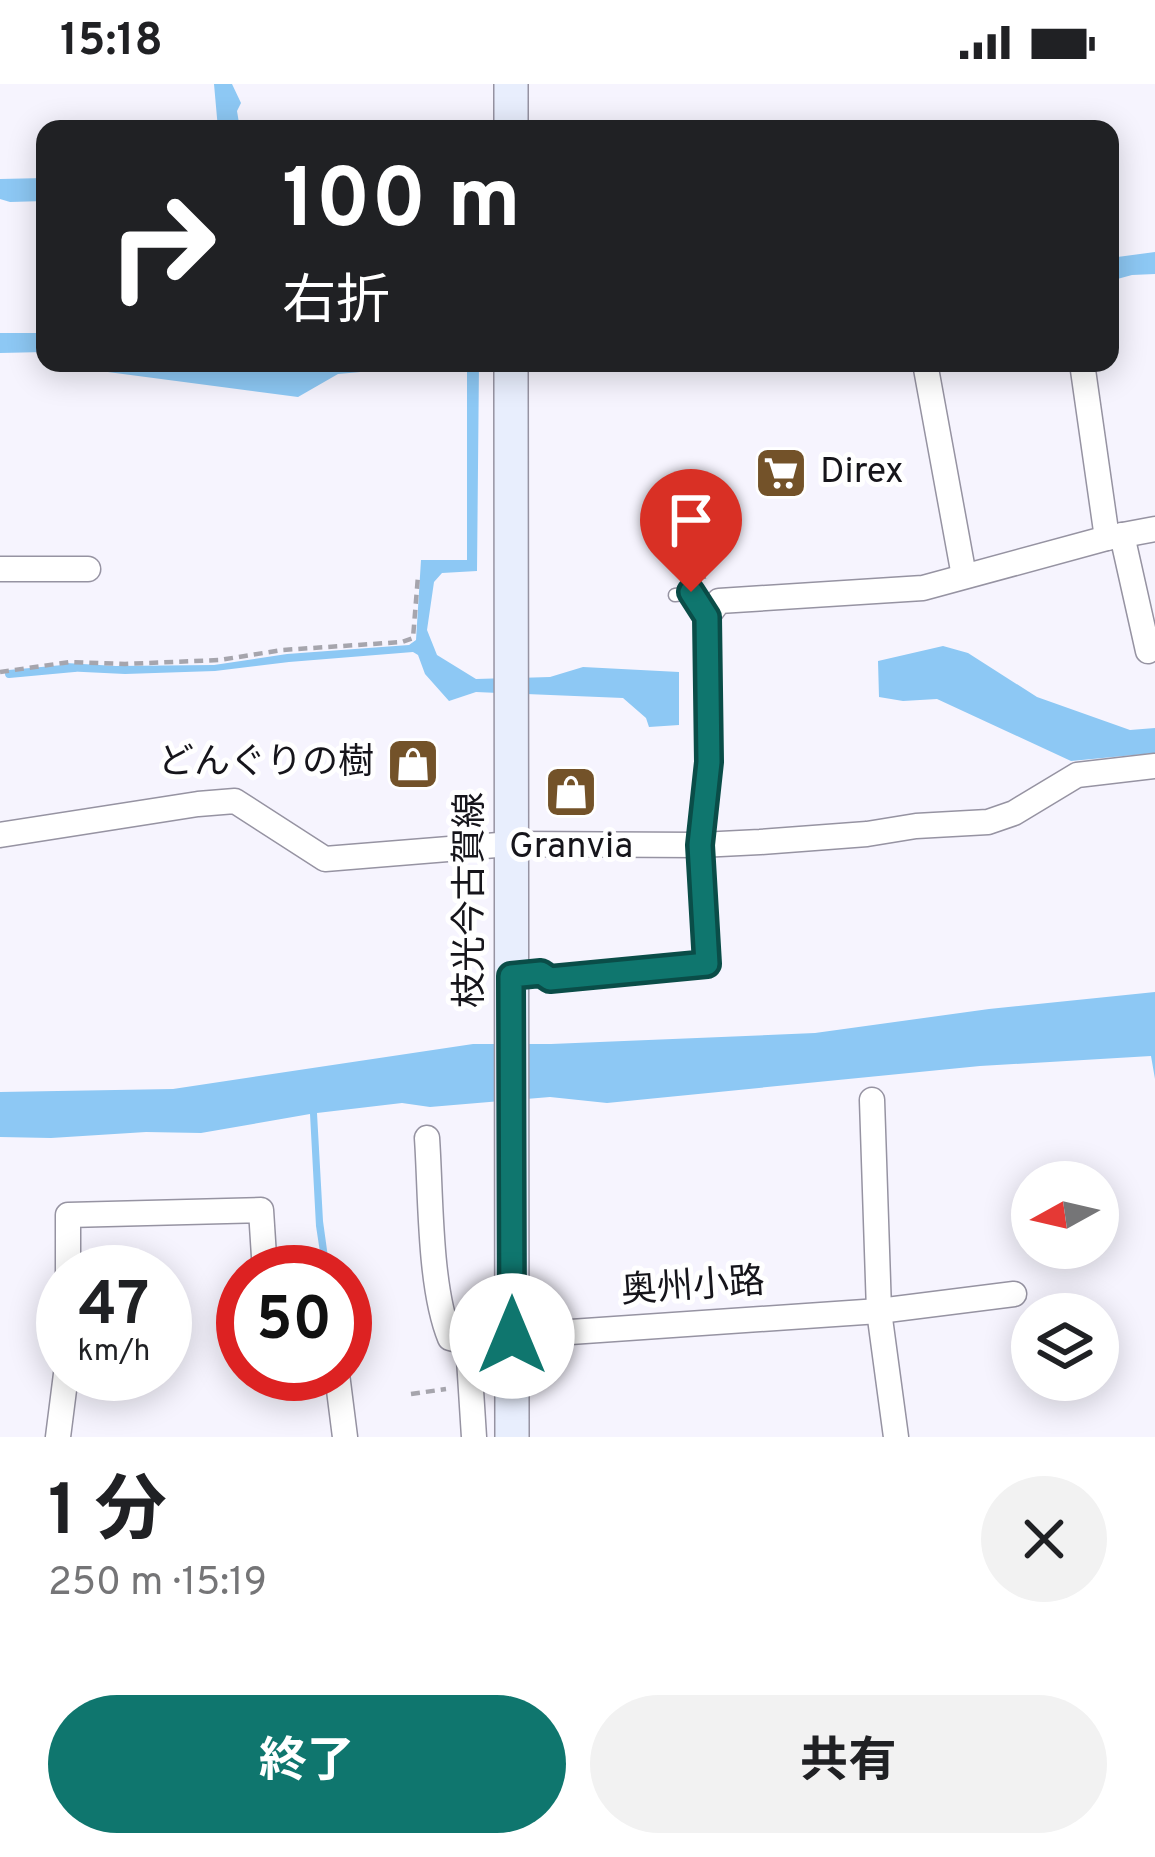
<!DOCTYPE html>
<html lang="ja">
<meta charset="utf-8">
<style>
body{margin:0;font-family:Overpass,"Noto Sans JP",sans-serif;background:#f2f2f2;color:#202124;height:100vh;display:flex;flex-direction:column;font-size:45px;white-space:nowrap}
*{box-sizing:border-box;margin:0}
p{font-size:39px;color:#757577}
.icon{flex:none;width:66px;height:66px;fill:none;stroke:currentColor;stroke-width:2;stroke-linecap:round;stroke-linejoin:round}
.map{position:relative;height:1353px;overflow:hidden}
.drawer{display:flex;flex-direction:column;background:#fff;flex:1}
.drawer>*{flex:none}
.hud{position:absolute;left:36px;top:36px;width:1083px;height:252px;border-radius:24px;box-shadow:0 6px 30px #0003;background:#202124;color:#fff;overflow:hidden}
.needle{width:78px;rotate:262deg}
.tools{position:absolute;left:1011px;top:1077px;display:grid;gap:24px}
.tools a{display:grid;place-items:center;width:108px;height:108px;border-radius:50%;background:#fff;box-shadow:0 6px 30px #0003;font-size:60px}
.speed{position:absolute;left:36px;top:1161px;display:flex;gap:24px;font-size:60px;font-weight:700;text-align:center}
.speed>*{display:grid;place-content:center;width:156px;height:156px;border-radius:50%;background:#fff;box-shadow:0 6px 30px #0003;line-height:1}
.speed small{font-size:30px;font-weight:400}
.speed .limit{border:18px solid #d22;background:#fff;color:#111}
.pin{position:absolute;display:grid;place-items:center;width:102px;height:102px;color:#fff;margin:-123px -51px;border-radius:50% 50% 50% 0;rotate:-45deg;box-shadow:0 0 12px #0007}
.pin .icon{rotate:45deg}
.me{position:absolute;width:132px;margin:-66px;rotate:0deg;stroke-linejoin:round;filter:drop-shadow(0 0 9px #0008)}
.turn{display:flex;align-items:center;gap:42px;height:252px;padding:0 48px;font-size:54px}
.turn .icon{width:156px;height:156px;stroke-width:2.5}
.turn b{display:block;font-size:84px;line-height:102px}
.round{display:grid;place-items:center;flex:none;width:126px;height:126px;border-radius:63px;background:#f2f2f2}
.headline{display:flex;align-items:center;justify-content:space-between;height:204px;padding:0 48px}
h1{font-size:72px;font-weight:700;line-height:90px}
.action{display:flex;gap:24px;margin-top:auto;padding:24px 48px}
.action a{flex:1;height:138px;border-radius:72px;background:#0f766e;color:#fff;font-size:48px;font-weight:700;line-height:138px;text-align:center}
.action a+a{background:#f2f2f2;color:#202124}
.status{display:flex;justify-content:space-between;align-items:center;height:84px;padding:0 60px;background:#fff;direction:ltr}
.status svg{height:33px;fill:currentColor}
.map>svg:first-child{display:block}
.water{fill:#8dc8f4}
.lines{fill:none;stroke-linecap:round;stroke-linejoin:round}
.stream{stroke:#8dc8f4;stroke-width:8}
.lane-casing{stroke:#9693a2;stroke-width:15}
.street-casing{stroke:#9693a2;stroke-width:27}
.secondary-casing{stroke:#9693a2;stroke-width:36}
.path{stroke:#a6a5ad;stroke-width:4.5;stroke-dasharray:9 6;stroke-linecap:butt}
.lane{stroke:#fff;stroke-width:12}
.street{stroke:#fff;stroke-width:24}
.secondary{stroke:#e8eefd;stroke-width:33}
.route-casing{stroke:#0a4d48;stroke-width:30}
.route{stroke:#0f766e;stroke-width:21}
.labels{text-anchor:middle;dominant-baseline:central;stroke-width:10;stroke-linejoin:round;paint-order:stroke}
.poi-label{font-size:36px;fill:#16151b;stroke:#fff;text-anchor:start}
.street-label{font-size:36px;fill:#16151b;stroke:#fff}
</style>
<div class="status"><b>15:18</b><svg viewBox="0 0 49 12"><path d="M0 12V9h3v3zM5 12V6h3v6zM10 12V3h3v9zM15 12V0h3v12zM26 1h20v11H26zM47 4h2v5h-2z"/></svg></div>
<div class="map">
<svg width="1155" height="1353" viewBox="0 0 1155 1353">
<rect width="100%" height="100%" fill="#f6f4fe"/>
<g class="water">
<path d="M214 0H232L241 19 237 27 240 45H218Z"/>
<path d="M45 94V117L10 118 0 115V95Z"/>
<path d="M1155 168V190L1132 191 1110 197V174Z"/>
<path d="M45 240V268L0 269V249H37Z"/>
<path d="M77 279H210L235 284 240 280 261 286 306 279H421L417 283 338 290 298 313 85 285Z"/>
<path d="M467 279H479L477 487 442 489 434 498 427 546 437 571 476 595 550 593 583 583 679 588V641L649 643 646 634 623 614 476 608 449 617 425 590 418 571 413 568 289 578 215 587 125 590 63 587 66 579 116 582 214 581 287 570 409 561 416 556 421 476H467Z"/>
<path d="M943 562 968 569 1037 613 1130 646 1155 644V669L1071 677 937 615 903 617 879 613 878 577Z"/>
<path d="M1155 908V995L1151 972 980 982 607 1019 550 1013 430 1023 402 1019 317 1029 323 1137 330 1188H323L316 1142 310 1030 201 1049 146 1048 51 1054 0 1053V1008L173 1005 473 960H551L815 949 989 925Z"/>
</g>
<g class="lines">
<path class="stream" d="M9 590 74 584"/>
<g class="lane-casing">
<path id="lane" d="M675 511 691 509 706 532"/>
</g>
<g class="street-casing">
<g id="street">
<path d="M925 279 964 492"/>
<path d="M1082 279 1107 454"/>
<path d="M1122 451 1148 567"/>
<path d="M0 485H88"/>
<path d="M0 751 198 720 235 717 325 775 511 760 700 761 760 758 867 750 916 742 988 738 1014 729 1077 691 1155 682"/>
<path d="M511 892 541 889 550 895 707 880 700 761 709 678 707 533 719 517 923 504 1107 454 1155 445"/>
<path d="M872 1016 879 1227 896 1353"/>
<path d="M427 1054C431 1111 429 1203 450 1254L468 1259 512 1252 879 1227 1014 1210"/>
<path d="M68 1188V1131L261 1126 265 1188"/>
<path d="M468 1259 474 1353"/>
<path d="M337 1290 345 1353"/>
<path d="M58 1353 66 1290"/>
</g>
</g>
<g class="secondary-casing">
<g id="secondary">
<path d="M511 0V45"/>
<path d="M511 279 512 1353"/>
</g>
</g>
<g class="path">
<path d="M699 457 704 495"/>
<path d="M667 480 687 478 689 491"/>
<path d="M0 588 70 578 125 580 220 576 282 566 402 558 413 554 418 492"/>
<path d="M411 1310 446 1305"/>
</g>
<use href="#lane" class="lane"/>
<use href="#street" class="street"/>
<use href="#secondary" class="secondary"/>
</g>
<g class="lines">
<g class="route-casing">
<path id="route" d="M512 1252 511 892 541 889 550 895 707 880 700 761 709 678 707 533 691 508"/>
</g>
<use href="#route" class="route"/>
</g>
<defs>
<g id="supermarket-square" transform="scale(2.7)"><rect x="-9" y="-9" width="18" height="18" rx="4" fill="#735229" stroke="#fff"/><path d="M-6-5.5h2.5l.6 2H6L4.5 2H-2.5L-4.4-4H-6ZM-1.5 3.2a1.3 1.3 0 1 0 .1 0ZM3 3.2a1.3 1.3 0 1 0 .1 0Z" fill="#fff"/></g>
<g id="shop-square" transform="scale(2.7)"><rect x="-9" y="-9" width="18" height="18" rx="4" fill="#735229" stroke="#fff"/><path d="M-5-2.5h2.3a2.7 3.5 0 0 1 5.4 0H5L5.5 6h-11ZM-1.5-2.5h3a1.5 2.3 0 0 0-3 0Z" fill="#fff"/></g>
</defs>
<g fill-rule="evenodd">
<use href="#supermarket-square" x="781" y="389"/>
<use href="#shop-square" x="413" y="680"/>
<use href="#shop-square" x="571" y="708"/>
</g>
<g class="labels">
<g class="poi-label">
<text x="820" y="389">Direx</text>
<text x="374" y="680" text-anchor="end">どんぐりの樹</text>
<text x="571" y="764" text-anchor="middle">Granvia</text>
</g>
<g class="street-label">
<text transform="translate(472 816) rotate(-90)">枝光今古賀線</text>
<text transform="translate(693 1204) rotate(-4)">奥州小路</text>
</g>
</g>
</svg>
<div class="tools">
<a><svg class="needle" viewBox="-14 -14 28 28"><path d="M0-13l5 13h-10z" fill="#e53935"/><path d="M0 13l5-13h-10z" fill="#757577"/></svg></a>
<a><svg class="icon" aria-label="layers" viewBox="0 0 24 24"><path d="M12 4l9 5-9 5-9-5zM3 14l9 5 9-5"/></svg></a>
</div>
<div class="speed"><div>47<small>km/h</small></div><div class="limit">50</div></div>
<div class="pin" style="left:691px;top:508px;background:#d93025"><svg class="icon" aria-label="arrive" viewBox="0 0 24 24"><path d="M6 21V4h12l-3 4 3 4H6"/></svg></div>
<svg class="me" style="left:512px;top:1252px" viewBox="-20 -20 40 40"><circle r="19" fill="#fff"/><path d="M0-13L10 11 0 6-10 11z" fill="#0f766e"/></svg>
<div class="hud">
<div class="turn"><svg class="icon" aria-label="right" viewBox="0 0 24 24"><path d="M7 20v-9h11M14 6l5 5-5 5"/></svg><div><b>100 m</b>右折</div></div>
</div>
</div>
<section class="drawer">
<div class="headline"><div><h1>1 分</h1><p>250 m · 15:19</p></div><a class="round"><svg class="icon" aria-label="close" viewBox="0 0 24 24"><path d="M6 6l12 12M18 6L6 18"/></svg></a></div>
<div class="action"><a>終了</a><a>共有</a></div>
</section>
